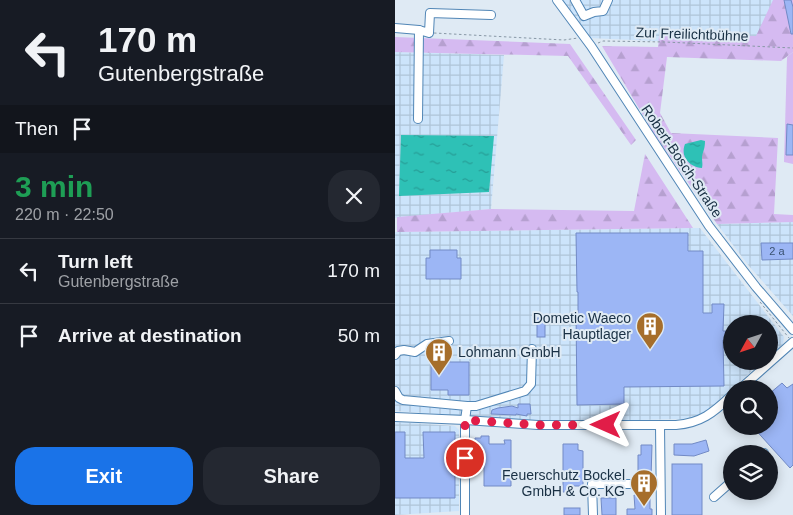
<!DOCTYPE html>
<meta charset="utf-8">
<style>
body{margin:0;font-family:Helvetica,sans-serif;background:#242831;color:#f1f3f6;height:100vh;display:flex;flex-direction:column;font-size:19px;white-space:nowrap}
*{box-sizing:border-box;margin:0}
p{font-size:16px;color:#9ea1a6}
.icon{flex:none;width:28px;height:28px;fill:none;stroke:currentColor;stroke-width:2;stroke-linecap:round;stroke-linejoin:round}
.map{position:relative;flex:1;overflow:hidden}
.sheet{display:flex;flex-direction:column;background:#171b24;width:395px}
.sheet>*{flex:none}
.guide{background:#171b24;color:#f1f3f6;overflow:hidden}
.needle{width:32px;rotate:230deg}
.tools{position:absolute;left:328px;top:315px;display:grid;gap:10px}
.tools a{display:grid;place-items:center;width:55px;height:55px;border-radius:50%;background:#171b24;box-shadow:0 2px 12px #0003;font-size:25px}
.pin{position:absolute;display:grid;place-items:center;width:42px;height:42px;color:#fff;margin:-21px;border:2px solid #fff;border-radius:50%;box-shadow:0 1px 5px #0007}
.me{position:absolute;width:55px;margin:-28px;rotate:270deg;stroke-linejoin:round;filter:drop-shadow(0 0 4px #0008)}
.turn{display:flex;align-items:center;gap:18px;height:105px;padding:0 15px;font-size:22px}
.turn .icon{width:65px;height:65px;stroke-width:2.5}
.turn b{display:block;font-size:35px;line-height:42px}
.then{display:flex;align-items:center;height:48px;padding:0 15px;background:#0003;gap:10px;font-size:19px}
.round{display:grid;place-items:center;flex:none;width:52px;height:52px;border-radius:20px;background:#242831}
.overview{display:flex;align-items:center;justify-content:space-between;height:85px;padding:0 15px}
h1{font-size:30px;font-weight:700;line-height:38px;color:#1e9e55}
.primary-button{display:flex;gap:10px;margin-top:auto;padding:10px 15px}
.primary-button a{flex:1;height:58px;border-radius:20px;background:#1a73e8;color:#fff;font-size:20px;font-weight:700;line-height:58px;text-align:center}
.primary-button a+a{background:#242831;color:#f1f3f6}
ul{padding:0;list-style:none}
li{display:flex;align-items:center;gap:15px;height:65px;padding:0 15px;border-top:1px solid #363941}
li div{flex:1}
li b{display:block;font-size:19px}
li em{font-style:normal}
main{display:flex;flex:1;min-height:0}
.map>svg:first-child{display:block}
.industrial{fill:url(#industrial-grid)}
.forest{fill:url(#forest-firs)}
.pitch{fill:#d5baf1}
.water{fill:url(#water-ripples)}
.building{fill:#9cb6f5;stroke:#728ac5}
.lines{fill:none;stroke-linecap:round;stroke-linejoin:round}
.minor-casing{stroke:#5186b6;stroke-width:10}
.path{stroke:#8898a6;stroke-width:1;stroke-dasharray:2.5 2.5;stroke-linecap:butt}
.minor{stroke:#fff;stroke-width:8}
.route{stroke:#e11d48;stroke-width:9;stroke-dasharray:0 16.2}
.labels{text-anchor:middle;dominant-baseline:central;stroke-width:4;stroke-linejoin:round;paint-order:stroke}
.number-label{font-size:11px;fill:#3a5270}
.street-label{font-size:14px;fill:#193044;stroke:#dfeaf4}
.poi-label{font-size:14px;fill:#193044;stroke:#dfeaf4;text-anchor:end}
</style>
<main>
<section class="sheet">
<div class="guide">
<div class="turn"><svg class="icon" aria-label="left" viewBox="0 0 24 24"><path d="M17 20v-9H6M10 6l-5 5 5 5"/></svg><div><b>170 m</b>Gutenbergstraße</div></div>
<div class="then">Then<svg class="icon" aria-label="arrive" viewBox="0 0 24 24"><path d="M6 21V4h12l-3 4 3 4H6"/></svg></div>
</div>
<div class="overview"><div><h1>3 min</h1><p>220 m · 22:50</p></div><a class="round"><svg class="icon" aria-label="close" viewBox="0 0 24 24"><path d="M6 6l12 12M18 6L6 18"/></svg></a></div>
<ul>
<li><svg class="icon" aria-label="left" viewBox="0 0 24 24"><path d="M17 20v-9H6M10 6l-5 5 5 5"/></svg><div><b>Turn left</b><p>Gutenbergstraße</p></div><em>170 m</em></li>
<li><svg class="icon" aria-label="arrive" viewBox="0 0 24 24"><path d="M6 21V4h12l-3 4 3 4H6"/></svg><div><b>Arrive at destination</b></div><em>50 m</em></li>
</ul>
<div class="primary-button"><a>Exit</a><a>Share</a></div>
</section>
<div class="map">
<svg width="398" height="515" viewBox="0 0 398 515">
<defs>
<pattern id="industrial-grid" width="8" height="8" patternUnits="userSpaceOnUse" patternTransform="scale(1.25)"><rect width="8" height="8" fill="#cce4fb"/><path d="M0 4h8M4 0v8" fill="none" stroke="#afc4d8"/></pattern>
<pattern id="forest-firs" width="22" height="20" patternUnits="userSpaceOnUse" patternTransform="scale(1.25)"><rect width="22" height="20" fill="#d5baf1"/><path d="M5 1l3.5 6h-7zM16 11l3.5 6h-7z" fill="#b6a0d0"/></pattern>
<pattern id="water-ripples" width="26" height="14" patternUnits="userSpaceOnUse" patternTransform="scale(1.25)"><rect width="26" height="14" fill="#2ec1b6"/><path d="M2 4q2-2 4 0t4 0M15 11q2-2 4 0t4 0" fill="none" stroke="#269d96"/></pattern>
</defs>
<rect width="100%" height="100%" fill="#dfeaf4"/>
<g class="industrial">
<path d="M163 0H398V47L193 38Z"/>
<path d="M0 52 109 55 96 209 0 218Z"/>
<path d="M398 222V316L354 266 322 224Z"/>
<path d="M305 228 389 337 388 344 374 356V324H336V361H368L314 409 300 417 287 419 156 422 0 411V232Z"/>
<path d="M0 422 60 426 64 430V511L0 515Z"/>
</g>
<g class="forest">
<path d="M378 0H398V52L386 61 272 57 265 113 276 133 383 138 379 214 398 215V222L322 224 258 132 207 46 263 47 264 36 281 34 361 36Z"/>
<path d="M0 37 175 44 241 140 236 145 173 56 0 52Z"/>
<path d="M250 154 298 228 2 232V217L96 209 239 211Z"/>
</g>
<path class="pitch" d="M398 52V164L389 162 392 57Z"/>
<g class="water">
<path d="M6 135 99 136 94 192 4 196Z"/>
<path d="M306 140 310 141C310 149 308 151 307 157 307 162 308 164 307 168 294 167 285 156 290 144Z"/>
</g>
<g class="building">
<path d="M389 0H396L398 7V34H396Z"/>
<path d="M392 124 398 125V155H391Z"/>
<path d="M181 233H293V251H308V313H317V304H329L328 331H336V340H328L329 386 229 387V404L182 405 181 313H183V292H182Z"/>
<path d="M366 243H398V259L367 260Z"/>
<path d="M35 250H62V258H66V279H31V258H35Z"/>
<rect x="142" y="318" width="8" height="19"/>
<path d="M36 362H74V395H53V390H36Z"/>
<path d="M387 383 392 388 398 384V465L395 468 357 426H374V394Z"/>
<path d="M123 404H135L136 414H132V416L121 414V415L96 414 97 410 103 408 117 406 123 408Z"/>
<path d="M0 432H10V458H29L28 432H60V498H0Z"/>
<path d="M86 436H94V444H110L109 440H116V486H89V462H80V438H86Z"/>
<path d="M311 440 314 451 299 456 279 455V444H297Z"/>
<path d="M168 444H183V450L188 451V486H178L179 492H168Z"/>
<path d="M246 445H257L256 478H252L251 471H243V455H246Z"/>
<rect x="277" y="464" width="30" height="51"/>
<path d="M239 495H255V509H257V515H232V509H240Z"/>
<path d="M206 498H221V515H207Z"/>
<rect x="169" y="508" width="16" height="7"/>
</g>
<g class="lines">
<g class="minor-casing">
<g id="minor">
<path d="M162 0 196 46 314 226 361 287 398 330"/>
<path d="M180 0 189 16 199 12 208 11 213 0"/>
<path d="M0 28 24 30 34 33 35 13 96 15"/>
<path d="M23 119 24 30"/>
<path d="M0 355 3 351 9 350 20 352 32 344 54 341"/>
<path d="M345 389 398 342"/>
<path d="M0 391 4 398 8 400 72 406"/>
<path d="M0 417 70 420 143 425H281C306 423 318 413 336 396"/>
<path d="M265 425 266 515"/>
<path d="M368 454 369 453"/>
<path d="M319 497 336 482"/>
<path d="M70 515V420L72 406H81L130 391 136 384 137 349"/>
<path d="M198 515 197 484H265"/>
</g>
</g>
<g class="path">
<path d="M39 33 169 40 183 38"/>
<path d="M203 43 208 41 270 42 398 48"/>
<path d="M365 302 394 338"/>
</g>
<use href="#minor" class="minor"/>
</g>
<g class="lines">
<path class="route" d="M70 458V420L143 425H211"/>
</g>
<defs>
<g id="building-pin" transform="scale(1.4375)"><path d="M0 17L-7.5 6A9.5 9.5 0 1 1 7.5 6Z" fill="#a66e2b" stroke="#dfeaf4"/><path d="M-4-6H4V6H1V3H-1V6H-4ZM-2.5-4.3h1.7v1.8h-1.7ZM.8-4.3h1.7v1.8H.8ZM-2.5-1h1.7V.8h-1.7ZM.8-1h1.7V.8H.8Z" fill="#fff"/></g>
</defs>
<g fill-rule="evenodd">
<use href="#building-pin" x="255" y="326"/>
<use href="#building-pin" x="44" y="352"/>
<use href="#building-pin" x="249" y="483"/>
</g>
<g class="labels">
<g class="number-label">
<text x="382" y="251">2 a</text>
</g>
<g class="street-label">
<text transform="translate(297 34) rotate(2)">Zur Freilichtbühne</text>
<text transform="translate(287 161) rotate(56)">Robert-Bosch-Straße</text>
</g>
<g class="poi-label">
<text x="236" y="318">Dometic Waeco<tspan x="236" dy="16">Hauptlager</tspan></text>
<text x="63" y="352" text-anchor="start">Lohmann GmbH</text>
<text x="230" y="475">Feuerschutz Bockel<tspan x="230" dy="16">GmbH &amp; Co. KG</tspan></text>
</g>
</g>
</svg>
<div class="tools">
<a><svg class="needle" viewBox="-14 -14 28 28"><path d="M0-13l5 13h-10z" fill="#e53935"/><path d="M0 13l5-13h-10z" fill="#9ea1a6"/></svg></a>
<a><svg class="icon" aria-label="search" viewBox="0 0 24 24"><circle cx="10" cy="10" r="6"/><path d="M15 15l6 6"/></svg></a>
<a><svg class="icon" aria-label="layers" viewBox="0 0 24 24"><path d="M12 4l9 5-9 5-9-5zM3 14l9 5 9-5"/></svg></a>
</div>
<div class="pin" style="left:70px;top:458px;background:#d93025"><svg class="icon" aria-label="arrive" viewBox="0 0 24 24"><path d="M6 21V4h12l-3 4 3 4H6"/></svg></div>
<svg class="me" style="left:211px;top:425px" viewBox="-20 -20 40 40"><path d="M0-17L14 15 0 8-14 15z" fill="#e11d48" stroke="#fff" stroke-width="4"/></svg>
</div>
</main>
